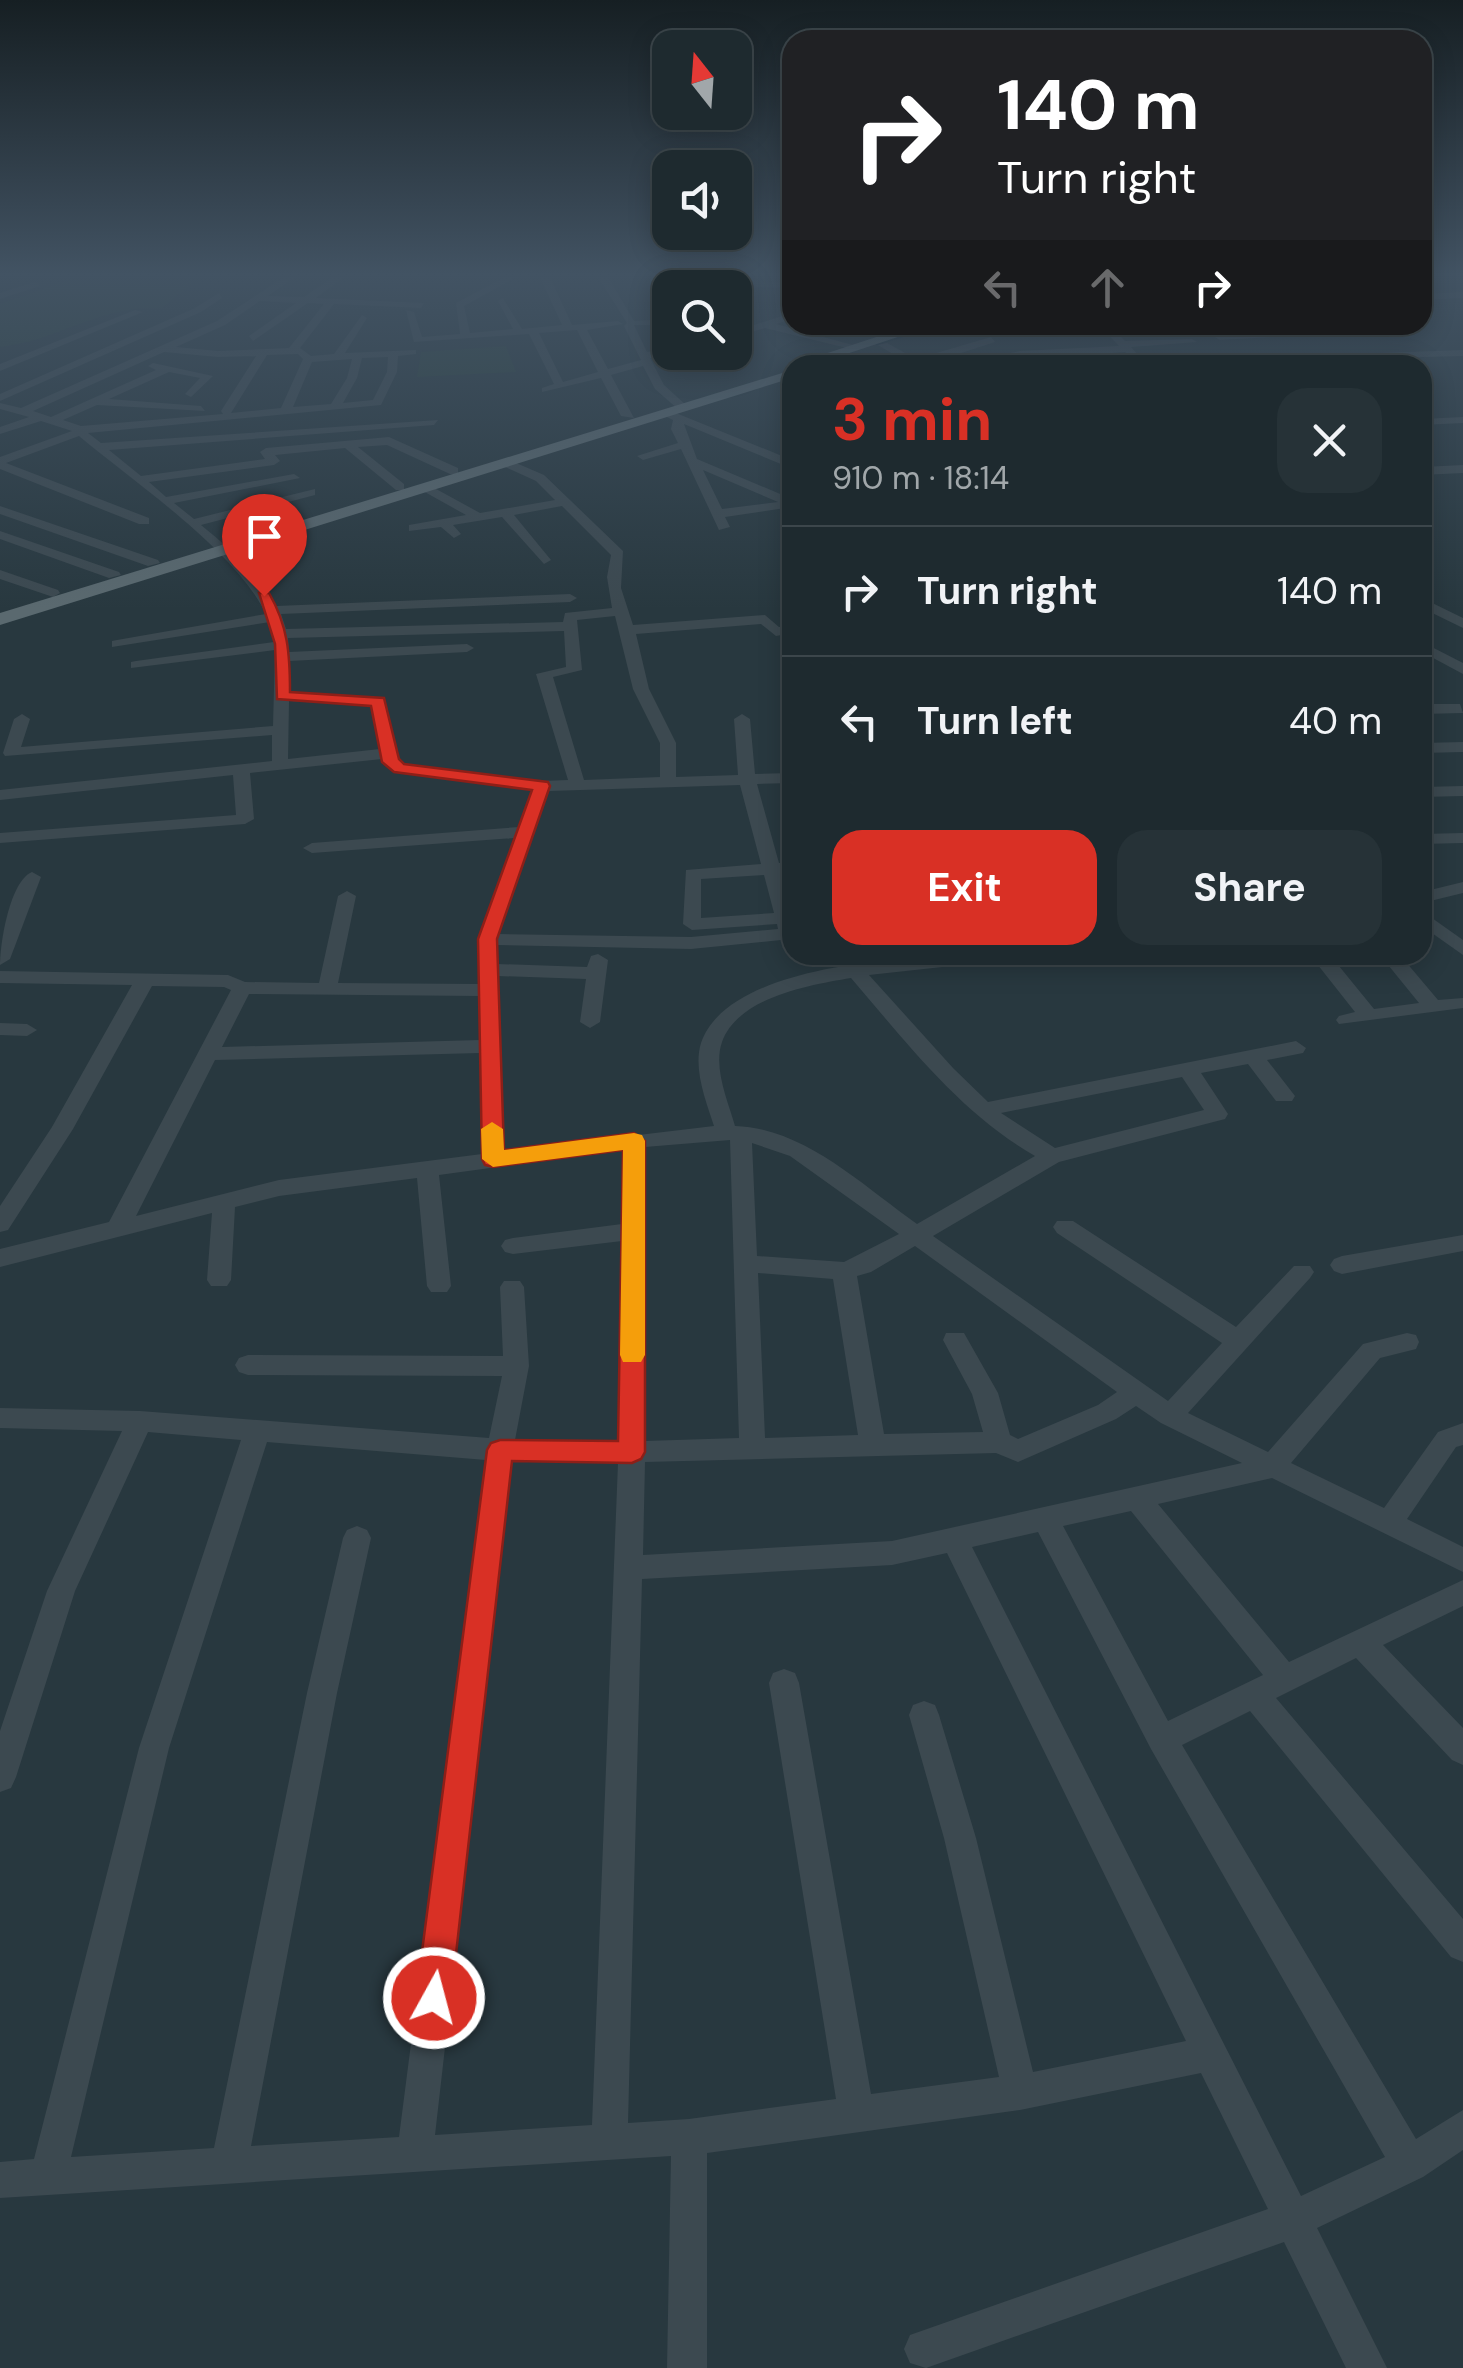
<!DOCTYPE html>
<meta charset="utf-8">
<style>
body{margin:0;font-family:"DM Sans",sans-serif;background:#263237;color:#f1f3f6;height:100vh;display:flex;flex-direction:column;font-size:38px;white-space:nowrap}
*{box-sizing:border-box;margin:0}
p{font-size:32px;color:#a1a7aa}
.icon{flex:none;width:55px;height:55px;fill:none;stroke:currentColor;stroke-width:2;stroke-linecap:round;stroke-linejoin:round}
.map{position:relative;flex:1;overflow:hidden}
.side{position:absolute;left:782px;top:355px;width:650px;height:610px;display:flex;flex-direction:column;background:#1e2a2f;border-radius:30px;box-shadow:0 5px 25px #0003,0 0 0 2px #3c464b}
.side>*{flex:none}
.hud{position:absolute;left:782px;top:30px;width:650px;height:305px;border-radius:30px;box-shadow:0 5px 25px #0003,0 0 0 2px #3c464b;background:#202124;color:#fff;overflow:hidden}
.needle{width:65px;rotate:343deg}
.tools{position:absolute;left:652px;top:30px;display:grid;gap:20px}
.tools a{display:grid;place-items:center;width:100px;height:100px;border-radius:20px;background:#1e2a2f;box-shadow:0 5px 25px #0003,0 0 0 2px #3c464b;font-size:50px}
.pin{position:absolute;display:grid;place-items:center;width:85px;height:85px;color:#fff;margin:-102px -42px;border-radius:50% 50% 50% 0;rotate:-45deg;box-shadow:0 0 10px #0007}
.pin .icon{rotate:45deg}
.me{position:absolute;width:110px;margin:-55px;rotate:7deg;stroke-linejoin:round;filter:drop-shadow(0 0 8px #0008)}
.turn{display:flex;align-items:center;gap:35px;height:210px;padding:0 50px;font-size:45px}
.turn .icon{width:130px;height:130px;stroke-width:2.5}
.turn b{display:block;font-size:70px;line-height:85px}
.lanes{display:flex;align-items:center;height:95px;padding:0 50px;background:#0003;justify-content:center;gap:50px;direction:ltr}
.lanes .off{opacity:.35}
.round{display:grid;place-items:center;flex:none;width:105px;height:105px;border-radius:30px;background:#263237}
.head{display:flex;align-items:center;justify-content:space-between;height:170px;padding:0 50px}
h1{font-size:60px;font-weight:700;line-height:75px;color:#d93025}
.cta{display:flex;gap:20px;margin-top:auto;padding:20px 50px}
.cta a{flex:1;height:115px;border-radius:30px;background:#d93025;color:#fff;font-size:40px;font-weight:700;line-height:115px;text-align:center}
.cta a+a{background:#263237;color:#f1f3f6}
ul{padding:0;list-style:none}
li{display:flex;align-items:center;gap:30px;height:130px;padding:0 50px;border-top:2px solid #3c464b}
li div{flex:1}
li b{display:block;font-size:38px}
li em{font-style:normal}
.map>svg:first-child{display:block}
.green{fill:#2a403d}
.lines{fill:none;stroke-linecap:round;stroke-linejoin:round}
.stream{stroke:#1b323d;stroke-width:2.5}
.minor{fill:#3c4950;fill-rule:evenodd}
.major{fill:#5a696f;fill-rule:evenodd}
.route{fill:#d93025;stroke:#8d1f18;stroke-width:2.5}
.slow{fill:#f59e0b}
</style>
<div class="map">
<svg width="1463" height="2368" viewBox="0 0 1463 2368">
<rect width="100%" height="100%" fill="#28383f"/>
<g class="green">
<path d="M77 277H201L162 308C100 305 58 341 0 347V304Z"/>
<path d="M506 346 516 372 417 377 421 352Z"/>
</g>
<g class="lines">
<path class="stream" d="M877 344 938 325"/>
<g class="minor">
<path d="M284 277H295L268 296 304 297 333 277H344L316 298 424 303 421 308 334 304 300 348 311 356 334 354 362 315 367 318 345 353 416 350V354L398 356 397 372 381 405 88 433 101 443 438 420 434 425 109 450 141 476 265 459 260 452 266 448 389 437 458 468V474H450L387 445 358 447 404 484V490H396L345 448 275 455 280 461 274 465 149 482 166 497 294 474 300 478 174 503 194 519 315 489V495L201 525C228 547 260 574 276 606L570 594 577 598 570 602 281 614 286 629 563 622 565 613 612 608 607 577 611 555 562 506 514 515 551 560 544 564 502 517 453 525 461 534 454 538 441 527 409 531V525L466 515 423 491 421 488 427 484 480 513 555 500 536 481 503 466 501 463 507 459 544 475 623 551 621 588 633 625 765 615 779 627 792 625V633L776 636 761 624 636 634 649 689 676 743V777L738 775 734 719 742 714 750 719 755 774 792 773V783L757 784 779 863H792V873L782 874 792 912V952L785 950 781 940 691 949 497 945V964L587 967 591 956 598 954 608 960 600 1022 590 1028 580 1022 586 979 498 976 504 1151 714 1126C706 1101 693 1069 701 1043 730 958 933 955 1007 955L997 961 869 975 953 1068 988 1102 1296 1041 1306 1048 1303 1053 1267 1060 1295 1096 1292 1101H1276L1248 1064 1201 1073 1228 1114 1225 1119 1059 1162 933 1236 1168 1401 1222 1343 1057 1233 1053 1227 1057 1221H1073L1236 1327 1294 1266H1310L1314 1272 1310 1278 1188 1413 1268 1452 1363 1344 1407 1333 1416 1335 1419 1342 1416 1349 1380 1358 1291 1463 1384 1508 1438 1432 1463 1423V1445L1456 1447 1407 1519 1463 1547V1572L1272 1478 1158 1504 1289 1662 1463 1580V1606L1383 1645 1463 1728V1765L1452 1760 1356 1658 1276 1698 1463 1919V1962L1451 1957 1250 1711 1182 1745 1416 2139 1463 2110V2150L1423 2177 1317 2228 1387 2368H1346L1284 2242 926 2368 910 2363 904 2349 910 2335 1268 2209 1201 2073 1020 2110 707 2153V2368H667L671 2156 0 2198V2162L34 2159 139 1748 241 1440 148 1432 75 1591 16 1777 11 1788 0 1792V1731L47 1591 122 1431 0 1428V1408L140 1411 489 1438 502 1376 248 1375 239 1372 235 1365 239 1358 248 1355 503 1356 500 1287 504 1281H520L524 1287 529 1366 515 1440 619 1441 622 1241 513 1254 505 1252 501 1246 505 1240 513 1238 622 1224 623 1150 439 1175 451 1286 447 1292H431L427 1286 417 1178 279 1196 235 1207 231 1280 227 1286H211L207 1280 212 1213 0 1267V1249L109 1222 231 990 224 987 152 986 73 1129 8 1230 0 1232V1206L52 1127 132 985 0 983V971L228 975 245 982 319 983 338 896 347 891 356 896 338 983 478 984V939L515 838 312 853 303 848 312 843 519 827 532 790 400 773 382 759 250 773 254 819 245 824 0 843V833L236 815 233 775 0 800V790L272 761V735L5 756 3 753 14 719 22 714 30 719 21 747 273 726 275 650 131 668V662L136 661 274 642 270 622 112 647V641L117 640 266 614C235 550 135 483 79 436L6 463 149 518V524H139L0 469V457L72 431 41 421 0 434V427L29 417 0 409V403L21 408 217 321ZM260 301 296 303 249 336 253 341 308 303 324 304 289 348 218 351 176 347 225 325ZM164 352 218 357 256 356 221 411 223 414 81 426 63 420 97 405 205 411 201 406 109 399 169 372 200 378 185 394 191 397 213 376 153 363 148 366 156 370 51 417 33 411ZM298 354 303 359 281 408 231 413 267 355ZM388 357 387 372 373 400 343 403 357 378 362 358ZM352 359 347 378 331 404 293 407 312 362ZM615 616 633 689 660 743V777L584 780 553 677 582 670 577 620ZM564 631 566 667 536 674 568 780 542 781 405 764 399 759 383 699 289 692V661L467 652 474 648 467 644 289 652 288 638ZM289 701 371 706 380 749 288 759ZM740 785 761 864 686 870 683 924 692 930 777 924 778 929 691 937 498 934 549 791ZM764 875 774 913 701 918V879ZM851 978C907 1043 960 1113 1035 1156L917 1224C863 1186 804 1128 735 1126 728 1101 713 1068 722 1042 738 997 810 985 851 978ZM249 994 479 996 480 1040 222 1047ZM480 1053 482 1154 279 1180 136 1216 215 1060ZM1182 1077 1204 1110 1055 1148 1001 1113ZM730 1140 739 1438 645 1441V1147ZM752 1143 790 1156 899 1234 844 1262 757 1256ZM915 1246 1117 1392 1098 1405 1018 1439 1010 1435 998 1393 964 1333H946L943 1340 972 1394 983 1432 884 1434 857 1276 871 1272ZM758 1273 833 1279 858 1435 765 1438ZM1136 1406 1161 1423 1242 1463 892 1541 643 1555 645 1462 996 1453 1018 1462 1116 1419ZM267 1442 486 1460 399 2137 251 2146 337 1693 371 1538 367 1530 357 1526 347 1530 343 1538 307 1693 214 2148 71 2157 169 1748ZM512 1461 618 1463 592 2125 435 2135ZM1131 1511 1263 1675 1168 1721 1063 1526ZM1038 1532 1151 1749 1385 2157 1301 2196 972 1547ZM947 1553 1186 2041 1033 2072 976 1838 939 1715 935 1705 924 1701 913 1705 909 1715 944 1838 999 2077 871 2094 799 1683 795 1673 784 1669 773 1673 769 1683 836 2099 689 2119 628 2123 642 1579 892 1565Z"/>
<path d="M505 277H517L464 306 470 333 513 329 498 301 503 298 522 329 562 325 540 277H550L572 325 618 321 623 324 587 330 608 369 641 360 624 326 627 323 598 277H608L634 321 670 319V325H634L647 352 670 349V352H675L650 358 664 385 687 406V410H679L655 389 643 366 611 375 634 418 621 416 601 378 542 392V388L554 384 529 334 414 342 406 310 414 312 422 337 460 334 456 303ZM577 330 598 372 563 382 539 333Z"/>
<path d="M689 280 792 282V288L686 285Z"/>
<path d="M37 281 40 286 0 299V293Z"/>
<path d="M1463 292V298L1422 300V294Z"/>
<path d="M219 293 222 298 201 312 0 401V394L195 308Z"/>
<path d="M135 310 143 312 0 371V364Z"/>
<path d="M792 313V319L776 324 860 347 855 350 765 328 735 337V331Z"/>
<path d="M870 325H891L911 331 906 334Z"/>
<path d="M1099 325H1110L1125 341 1192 339 1197 342 1131 347 1138 355 1133 358 1125 352 952 365 1020 351 1119 346Z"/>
<path d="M1340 328 1344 333 1220 340 1215 337Z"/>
<path d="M991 337 995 342 924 365H911L878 345 887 343 916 359Z"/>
<path d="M1463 350V356L1123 365 1128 362Z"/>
<path d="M663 411H671L792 460V467H788L684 424 697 459 792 499V507L725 517 730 527 719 530 681 449 643 460 637 456 678 443 671 429 673 420 663 415ZM703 470 778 502 722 509Z"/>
<path d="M1463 417V423L1422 425V419Z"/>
<path d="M1463 465V473L1422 475V467Z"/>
<path d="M0 506 158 560 160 563 148 566 0 514Z"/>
<path d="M0 531 119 572 121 575 109 578 0 539Z"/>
<path d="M0 570 58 590 60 593 53 597 0 579Z"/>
<path d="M1422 598 1463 618V628L1422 608Z"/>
<path d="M1422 642 1463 663V674L1422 652Z"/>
<path d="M1422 704H1460L1463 713 1422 714Z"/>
<path d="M1463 742V752L1422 753V743Z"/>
<path d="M1463 786V796L1422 797V787Z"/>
<path d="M1463 833V843L1422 844V834Z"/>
<path d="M32 872 41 877 10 959 0 965C0 942 10 881 32 872Z"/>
<path d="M1463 882V893L1422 903V892Z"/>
<path d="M1422 911 1463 940V955L1422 926Z"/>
<path d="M1310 955H1330L1374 1009 1419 1003 1380 955H1400L1438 1000 1463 998V1008L1339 1024 1336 1020 1339 1016 1355 1012Z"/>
<path d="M0 1023 27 1024 37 1030 27 1036 0 1035Z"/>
<path d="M1463 1235V1251L1342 1274 1334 1271 1330 1265 1334 1259 1342 1256Z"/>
</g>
<g class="major">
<path d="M913 325H934L813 365H791Z"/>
<path d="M792 370V378L0 625V613Z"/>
</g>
</g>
<linearGradient id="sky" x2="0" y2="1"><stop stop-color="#161f23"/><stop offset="0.45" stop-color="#425363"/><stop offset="1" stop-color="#425363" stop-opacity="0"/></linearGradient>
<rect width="1463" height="609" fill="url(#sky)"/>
<path class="route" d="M259 593H269C288 626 290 654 290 692L384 698 399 759 404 764 548 782 550 786 497 939 504 1150 634 1133 645 1141V1452L641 1459 632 1463 512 1461 451 1998 446 2010 434 2015 421 2010 416 1998 487 1450 491 1443 500 1440 618 1441 623 1150 493 1167 485 1165 482 1159 478 939 532 790 394 772 382 762 371 706 277 699 275 644Z"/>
<path class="slow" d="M492 1122 503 1129 504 1150 634 1133 642 1135 645 1141V1355L641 1362H623L620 1355 623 1150 493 1167 482 1159 481 1129Z"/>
</svg>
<div class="tools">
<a><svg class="needle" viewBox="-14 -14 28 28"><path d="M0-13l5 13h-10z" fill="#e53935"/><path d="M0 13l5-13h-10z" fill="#a1a7aa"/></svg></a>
<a><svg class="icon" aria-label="sound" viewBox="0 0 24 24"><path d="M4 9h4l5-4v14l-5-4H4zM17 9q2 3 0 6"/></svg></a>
<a><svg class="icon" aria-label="search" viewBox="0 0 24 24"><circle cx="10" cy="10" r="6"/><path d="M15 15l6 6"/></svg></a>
</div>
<div class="pin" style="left:264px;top:596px;background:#d93025"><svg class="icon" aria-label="arrive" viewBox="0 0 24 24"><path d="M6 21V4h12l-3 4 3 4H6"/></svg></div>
<svg class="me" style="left:434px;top:1998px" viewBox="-20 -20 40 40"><circle r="17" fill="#d93025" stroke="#fff" stroke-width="3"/><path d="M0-11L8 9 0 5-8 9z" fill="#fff"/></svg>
<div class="hud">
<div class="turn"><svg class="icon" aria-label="right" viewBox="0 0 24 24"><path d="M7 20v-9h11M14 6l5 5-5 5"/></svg><div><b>140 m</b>Turn right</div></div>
<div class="lanes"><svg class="icon off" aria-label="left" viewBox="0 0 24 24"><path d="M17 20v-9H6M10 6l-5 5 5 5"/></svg><svg class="icon off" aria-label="ahead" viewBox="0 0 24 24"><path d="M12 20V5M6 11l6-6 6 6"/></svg><svg class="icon" aria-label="right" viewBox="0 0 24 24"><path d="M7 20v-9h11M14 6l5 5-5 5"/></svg></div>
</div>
<section class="side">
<div class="head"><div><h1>3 min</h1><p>910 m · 18:14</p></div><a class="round"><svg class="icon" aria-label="close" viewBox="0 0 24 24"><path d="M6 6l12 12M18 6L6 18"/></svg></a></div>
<ul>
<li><svg class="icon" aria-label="right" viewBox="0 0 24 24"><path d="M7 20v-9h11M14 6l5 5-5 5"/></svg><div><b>Turn right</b></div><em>140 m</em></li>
<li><svg class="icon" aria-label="left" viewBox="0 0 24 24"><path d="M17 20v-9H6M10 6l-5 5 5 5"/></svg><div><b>Turn left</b></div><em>40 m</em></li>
</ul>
<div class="cta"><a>Exit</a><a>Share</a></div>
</section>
</div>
